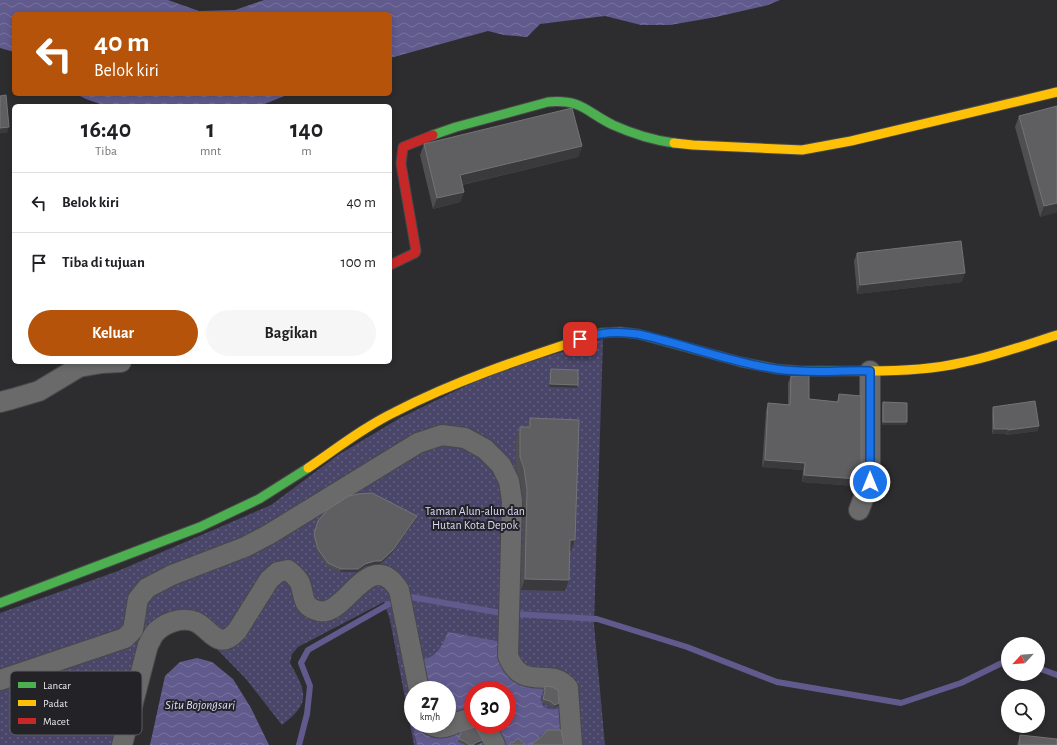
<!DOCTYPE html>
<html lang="id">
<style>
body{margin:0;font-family:"Alegreya Sans",sans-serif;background:#f6f6f6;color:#202124;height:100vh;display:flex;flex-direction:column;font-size:15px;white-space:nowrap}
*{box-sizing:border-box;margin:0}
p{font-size:13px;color:#757577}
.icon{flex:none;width:22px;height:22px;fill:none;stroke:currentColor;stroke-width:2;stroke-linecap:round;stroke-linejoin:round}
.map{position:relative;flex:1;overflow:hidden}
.details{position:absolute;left:12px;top:104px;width:380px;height:260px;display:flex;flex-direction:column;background:#fff;border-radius:6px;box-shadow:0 2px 6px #0003}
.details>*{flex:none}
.top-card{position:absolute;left:12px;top:12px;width:380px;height:84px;border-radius:6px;box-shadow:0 2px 6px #0003;background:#b45309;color:#fff;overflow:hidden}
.needle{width:26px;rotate:244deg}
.controls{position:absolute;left:1001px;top:637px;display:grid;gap:8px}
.controls a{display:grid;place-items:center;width:44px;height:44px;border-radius:50%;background:#fff;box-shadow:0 2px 6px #0003;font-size:20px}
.speed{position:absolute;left:404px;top:681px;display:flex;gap:8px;font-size:20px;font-weight:700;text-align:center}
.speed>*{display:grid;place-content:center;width:52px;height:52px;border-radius:50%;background:#fff;box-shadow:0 2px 6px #0003;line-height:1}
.speed small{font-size:10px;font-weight:400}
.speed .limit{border:6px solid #d22;background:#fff;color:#111}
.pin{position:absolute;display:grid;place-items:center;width:34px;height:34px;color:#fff;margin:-17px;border-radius:8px;box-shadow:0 2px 6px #0006}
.me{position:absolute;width:44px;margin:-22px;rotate:0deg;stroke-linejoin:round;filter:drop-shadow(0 0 3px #0008)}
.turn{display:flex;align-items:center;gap:14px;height:84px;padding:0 16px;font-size:18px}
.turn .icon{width:52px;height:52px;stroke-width:2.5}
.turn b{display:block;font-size:28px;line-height:34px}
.eta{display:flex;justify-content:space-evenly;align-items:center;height:68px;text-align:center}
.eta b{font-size:24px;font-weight:700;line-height:28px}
.cta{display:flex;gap:8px;margin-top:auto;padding:8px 16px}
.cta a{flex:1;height:46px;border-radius:24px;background:#b45309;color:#fff;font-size:16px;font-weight:700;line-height:46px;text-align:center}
.cta a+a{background:#f6f6f6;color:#202124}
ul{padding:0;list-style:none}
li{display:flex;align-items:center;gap:12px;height:60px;padding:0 16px;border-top:1px solid #e0e0e0}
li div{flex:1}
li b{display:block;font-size:15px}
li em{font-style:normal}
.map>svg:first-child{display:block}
.park{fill:url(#park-dots);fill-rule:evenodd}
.water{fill:url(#water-waves);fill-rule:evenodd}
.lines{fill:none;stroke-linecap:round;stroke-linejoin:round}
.stream{stroke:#615a8d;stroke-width:6}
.street-casing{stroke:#48484a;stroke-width:22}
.fast-casing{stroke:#48484a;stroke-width:11}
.slow-casing{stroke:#48484a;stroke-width:11}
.jam-casing{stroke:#48484a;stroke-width:11}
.street{stroke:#6a6a6b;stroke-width:20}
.fast{stroke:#4caf50;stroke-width:9}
.slow{stroke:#ffc107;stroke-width:9}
.jam{stroke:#c62828;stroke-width:9}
.wall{fill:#4f4f51}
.shaded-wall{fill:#3a3a3c}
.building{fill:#5f5f61;stroke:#747477}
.route-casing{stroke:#114b97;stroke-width:10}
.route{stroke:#1a73e8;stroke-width:7}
.labels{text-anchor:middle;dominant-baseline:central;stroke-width:4;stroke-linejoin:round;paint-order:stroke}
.park-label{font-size:12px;fill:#dedbfe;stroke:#232226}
.water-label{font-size:13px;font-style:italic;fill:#dedbfd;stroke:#232226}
.key{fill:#232226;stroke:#5e5d61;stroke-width:1}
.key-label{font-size:11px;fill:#e8e8eb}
</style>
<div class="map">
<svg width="1057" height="745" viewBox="0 0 1057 745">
<defs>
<pattern id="park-dots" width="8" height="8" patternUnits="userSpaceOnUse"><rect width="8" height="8" fill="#4a4669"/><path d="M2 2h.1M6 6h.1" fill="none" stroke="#64617f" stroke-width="1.8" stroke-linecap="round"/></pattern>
<pattern id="water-waves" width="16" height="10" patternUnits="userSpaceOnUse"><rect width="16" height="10" fill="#615a8d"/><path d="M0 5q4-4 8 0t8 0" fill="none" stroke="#78729d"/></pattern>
</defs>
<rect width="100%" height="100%" fill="#2d2d2f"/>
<path class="park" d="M603 339 594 625 605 745H414L390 620 384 602 298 647 292 654 290 663C297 676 309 693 300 707 296 714 288 720 282 725L246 679 212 644 190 629 176 628 157 644 130 745H0V613L118 571 271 505 338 455 400 418 488 375ZM413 690H447V724H413ZM473 690H507V724H473Z"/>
<g class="water">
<path d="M0 0H168L199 11 235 10 264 0H780L768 5 716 17 670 25H641L605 16 540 24 527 37 504 35 488 31 390 58V14H14V52L0 48Z"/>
<path d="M76 94H289L260 106H106L86 99Z"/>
<path d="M448 632 502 642C503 650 502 661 505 670 510 685 532 687 545 688 544 691 541 694 541 697 539 709 551 711 559 708L563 701 568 740 558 730C546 729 538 734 535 745H417L413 726 420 724 423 729 451 733 454 712 453 704 447 699V690H424L418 661C438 657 440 649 448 632ZM473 690H507V724H473Z"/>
<path d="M197 658 212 662 233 679 251 708 269 745H150L165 676 180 662Z"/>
</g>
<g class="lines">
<g class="stream">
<path d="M1038 668 1057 675"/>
<path d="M299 745 307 714 310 686 301 663 308 650 389 604 411 597 501 613 597 619 687 647 777 682 901 703 961 683 1008 660"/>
</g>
<g class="street-casing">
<g id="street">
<path d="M0 402 12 399 39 391 79 367 102 363 121 362"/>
<path d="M859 510 870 481V371"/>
<path d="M0 680 125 638 133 630 138 599 147 588 172 575 245 547 268 535 418 443 442 435 465 438 485 449 501 465 509 481 512 501 508 656C523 694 551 665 568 688L572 745"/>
<path d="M430 724C444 735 459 717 473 719"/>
<path d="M484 724 489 732 495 745"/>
<path d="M122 745 148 645C150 642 152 637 154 634 163 623 182 616 196 622 211 629 218 652 237 631L269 580 278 572 288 570C293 574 297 577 300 583 305 596 301 607 319 611 345 618 370 544 399 590L419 690"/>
</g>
</g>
<g class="fast-casing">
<g id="fast">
<path d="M433 135 456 127 548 102C582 99 586 112 613 125 633 134 652 140 674 143"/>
<path d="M582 339 601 333 620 332 638 334 741 362 776 369 801 371H868"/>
<path d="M0 603 200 527 259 499 308 468"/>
</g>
</g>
<g class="slow-casing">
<g id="slow">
<path d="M674 143 693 145 802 150 851 141 1057 92"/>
<path d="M868 371C899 371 930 370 960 363 993 357 1025 345 1057 335"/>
<path d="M308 468C336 449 364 427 395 412 455 381 518 360 582 339"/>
</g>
</g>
<g class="jam-casing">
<path id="jam" d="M390 265 415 253 416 251 401 164 403 147 433 135"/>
</g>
<use href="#street" class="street"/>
<use href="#fast" class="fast"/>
<use href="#slow" class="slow"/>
<use href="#jam" class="jam"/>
</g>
<g class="wall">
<path d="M1057 106V212L1040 217 1015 127 1019 116Z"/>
<path d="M424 144 582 146 578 157 462 185 464 192 460 202 433 209 420 155Z"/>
<path d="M857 253 962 282 857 294 854 261Z"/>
<path d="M551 369 577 388 549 387 550 372Z"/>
<path d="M791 376 809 399 837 402 839 394 861 472 856 486 802 482 803 470 762 467 766 410 768 403 788 405V383Z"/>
<path d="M883 402 906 425H882V405Z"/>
<path d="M993 407 1039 426 1037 431 1006 435V434H992V413Z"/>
<path d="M530 418 575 540 571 551H569L565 591 521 590 524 501 520 479 516 468V438L520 427H527Z"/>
<path d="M416 519 392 553 380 564H374L364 567 357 572H340L327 566 317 552 313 537 318 521Z"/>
<path d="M544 686 558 705 554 708 549 704 542 702 544 694 543 689Z"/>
<path d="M461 731 483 740 481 743 476 745H465L458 742Z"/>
<path d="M1020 735 1057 745H1017Z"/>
</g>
<g class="shaded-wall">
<path d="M9 127 7 133H0V128Z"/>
<path d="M582 146 578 157 456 186 460 175Z"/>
<path d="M464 192 460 202 433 209 437 198Z"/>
<path d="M1057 203V212L1040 217 1044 206Z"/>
<path d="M965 273 962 282 857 294 860 285Z"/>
<path d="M550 384 578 385 577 388 549 387Z"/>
<path d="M883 422H907L906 425H882Z"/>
<path d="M1039 426 1037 431 1006 435 1008 430Z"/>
<path d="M994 429H1008L1006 434H992Z"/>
<path d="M765 460 805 463 803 470 762 467Z"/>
<path d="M804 475 858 479 856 486 802 482Z"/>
<path d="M417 516 416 519 392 553 380 564H374L364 567 357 572H340L341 569 365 564 375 561Z"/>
<path d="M570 540H575L571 551H566Z"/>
<path d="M525 579 569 580 565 591 521 590Z"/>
<path d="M559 703 558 705 554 708 555 705Z"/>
<path d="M451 710 449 713 447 714V712Z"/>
<path d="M483 740 481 743 476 745H473L477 742Z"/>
</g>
<g class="building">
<path d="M6 95 9 127 0 128V96Z"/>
<path d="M1057 106V203L1044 206 1019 116Z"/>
<path d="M572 108 582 146 460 175 464 192 437 198 424 144Z"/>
<path d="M961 241 965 273 860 285 857 253Z"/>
<path d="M551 369 578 370V385L550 384Z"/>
<path d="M791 376H809V399L838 402 839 394 861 396V472L858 479 804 475 805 463 765 460 768 403 790 405Z"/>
<path d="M1035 401 1039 426 1008 430V429H994L993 407Z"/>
<path d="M883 402 907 403V422H883Z"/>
<path d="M530 418 579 420 575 540H570L569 580 525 579 527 490 524 468 520 457V427H530Z"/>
<path d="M372 493 417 516 393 550 381 561H375L365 564 358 569H341L328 563 318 549 314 534 318 521 327 510 349 496 358 494Z"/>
<path d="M544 686 552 687 558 690 559 703 555 705 550 701 543 699 545 691Z"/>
<path d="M447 699 452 702 451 710 447 712Z"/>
<path d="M475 727 483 740 477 742 473 745H469L466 742 459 739 461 731Z"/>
<path d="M547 730H561L564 745H531L543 735Z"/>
<path d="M1020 735 1057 739V745H1019Z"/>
<path d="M518 738 526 745H509L510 743 514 742Z"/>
</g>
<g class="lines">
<g class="route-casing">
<path id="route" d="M580 339C603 332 615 331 638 334 684 344 729 362 776 369 807 374 839 370 870 371V482"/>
</g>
<use href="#route" class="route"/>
</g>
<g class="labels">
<g class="park-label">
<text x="475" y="511">Taman Alun-alun dan<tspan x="475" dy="14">Hutan Kota Depok</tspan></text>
</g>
<g class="water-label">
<text x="200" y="705">Situ Bojongsari</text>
</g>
</g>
<rect x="10" y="671" width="132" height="64" rx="6" class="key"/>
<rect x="18" y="682" width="18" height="6" fill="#4caf50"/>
<rect x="18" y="700" width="18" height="6" fill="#ffc107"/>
<rect x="18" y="718" width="18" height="6" fill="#c62828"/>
<g class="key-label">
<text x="43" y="689">Lancar</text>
<text x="43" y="707">Padat</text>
<text x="43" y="725">Macet</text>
</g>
</svg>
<div class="controls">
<a><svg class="needle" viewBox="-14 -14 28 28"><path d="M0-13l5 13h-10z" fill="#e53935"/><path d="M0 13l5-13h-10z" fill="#757577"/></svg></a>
<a><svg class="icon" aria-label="search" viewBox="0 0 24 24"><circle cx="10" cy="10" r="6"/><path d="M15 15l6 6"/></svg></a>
</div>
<div class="speed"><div>27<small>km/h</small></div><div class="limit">30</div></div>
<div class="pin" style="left:580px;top:339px;background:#d93025"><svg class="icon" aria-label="arrive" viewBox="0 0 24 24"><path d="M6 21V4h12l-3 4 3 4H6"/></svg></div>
<svg class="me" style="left:870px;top:482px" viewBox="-20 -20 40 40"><circle r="17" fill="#1a73e8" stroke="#fff" stroke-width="3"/><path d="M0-11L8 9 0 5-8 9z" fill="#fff"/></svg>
<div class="top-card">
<div class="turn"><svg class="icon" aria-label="left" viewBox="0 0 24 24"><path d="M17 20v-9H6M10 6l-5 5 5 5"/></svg><div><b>40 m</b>Belok kiri</div></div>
</div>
<section class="details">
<div class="eta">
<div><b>16:40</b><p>Tiba</p></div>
<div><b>1</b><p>mnt</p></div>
<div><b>140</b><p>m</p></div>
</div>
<ul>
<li><svg class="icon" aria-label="left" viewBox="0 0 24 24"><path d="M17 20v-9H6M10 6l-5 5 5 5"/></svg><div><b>Belok kiri</b></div><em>40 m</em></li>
<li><svg class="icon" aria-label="arrive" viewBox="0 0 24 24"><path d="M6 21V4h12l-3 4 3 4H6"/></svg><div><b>Tiba di tujuan</b></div><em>100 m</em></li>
</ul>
<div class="cta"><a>Keluar</a><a>Bagikan</a></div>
</section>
</div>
